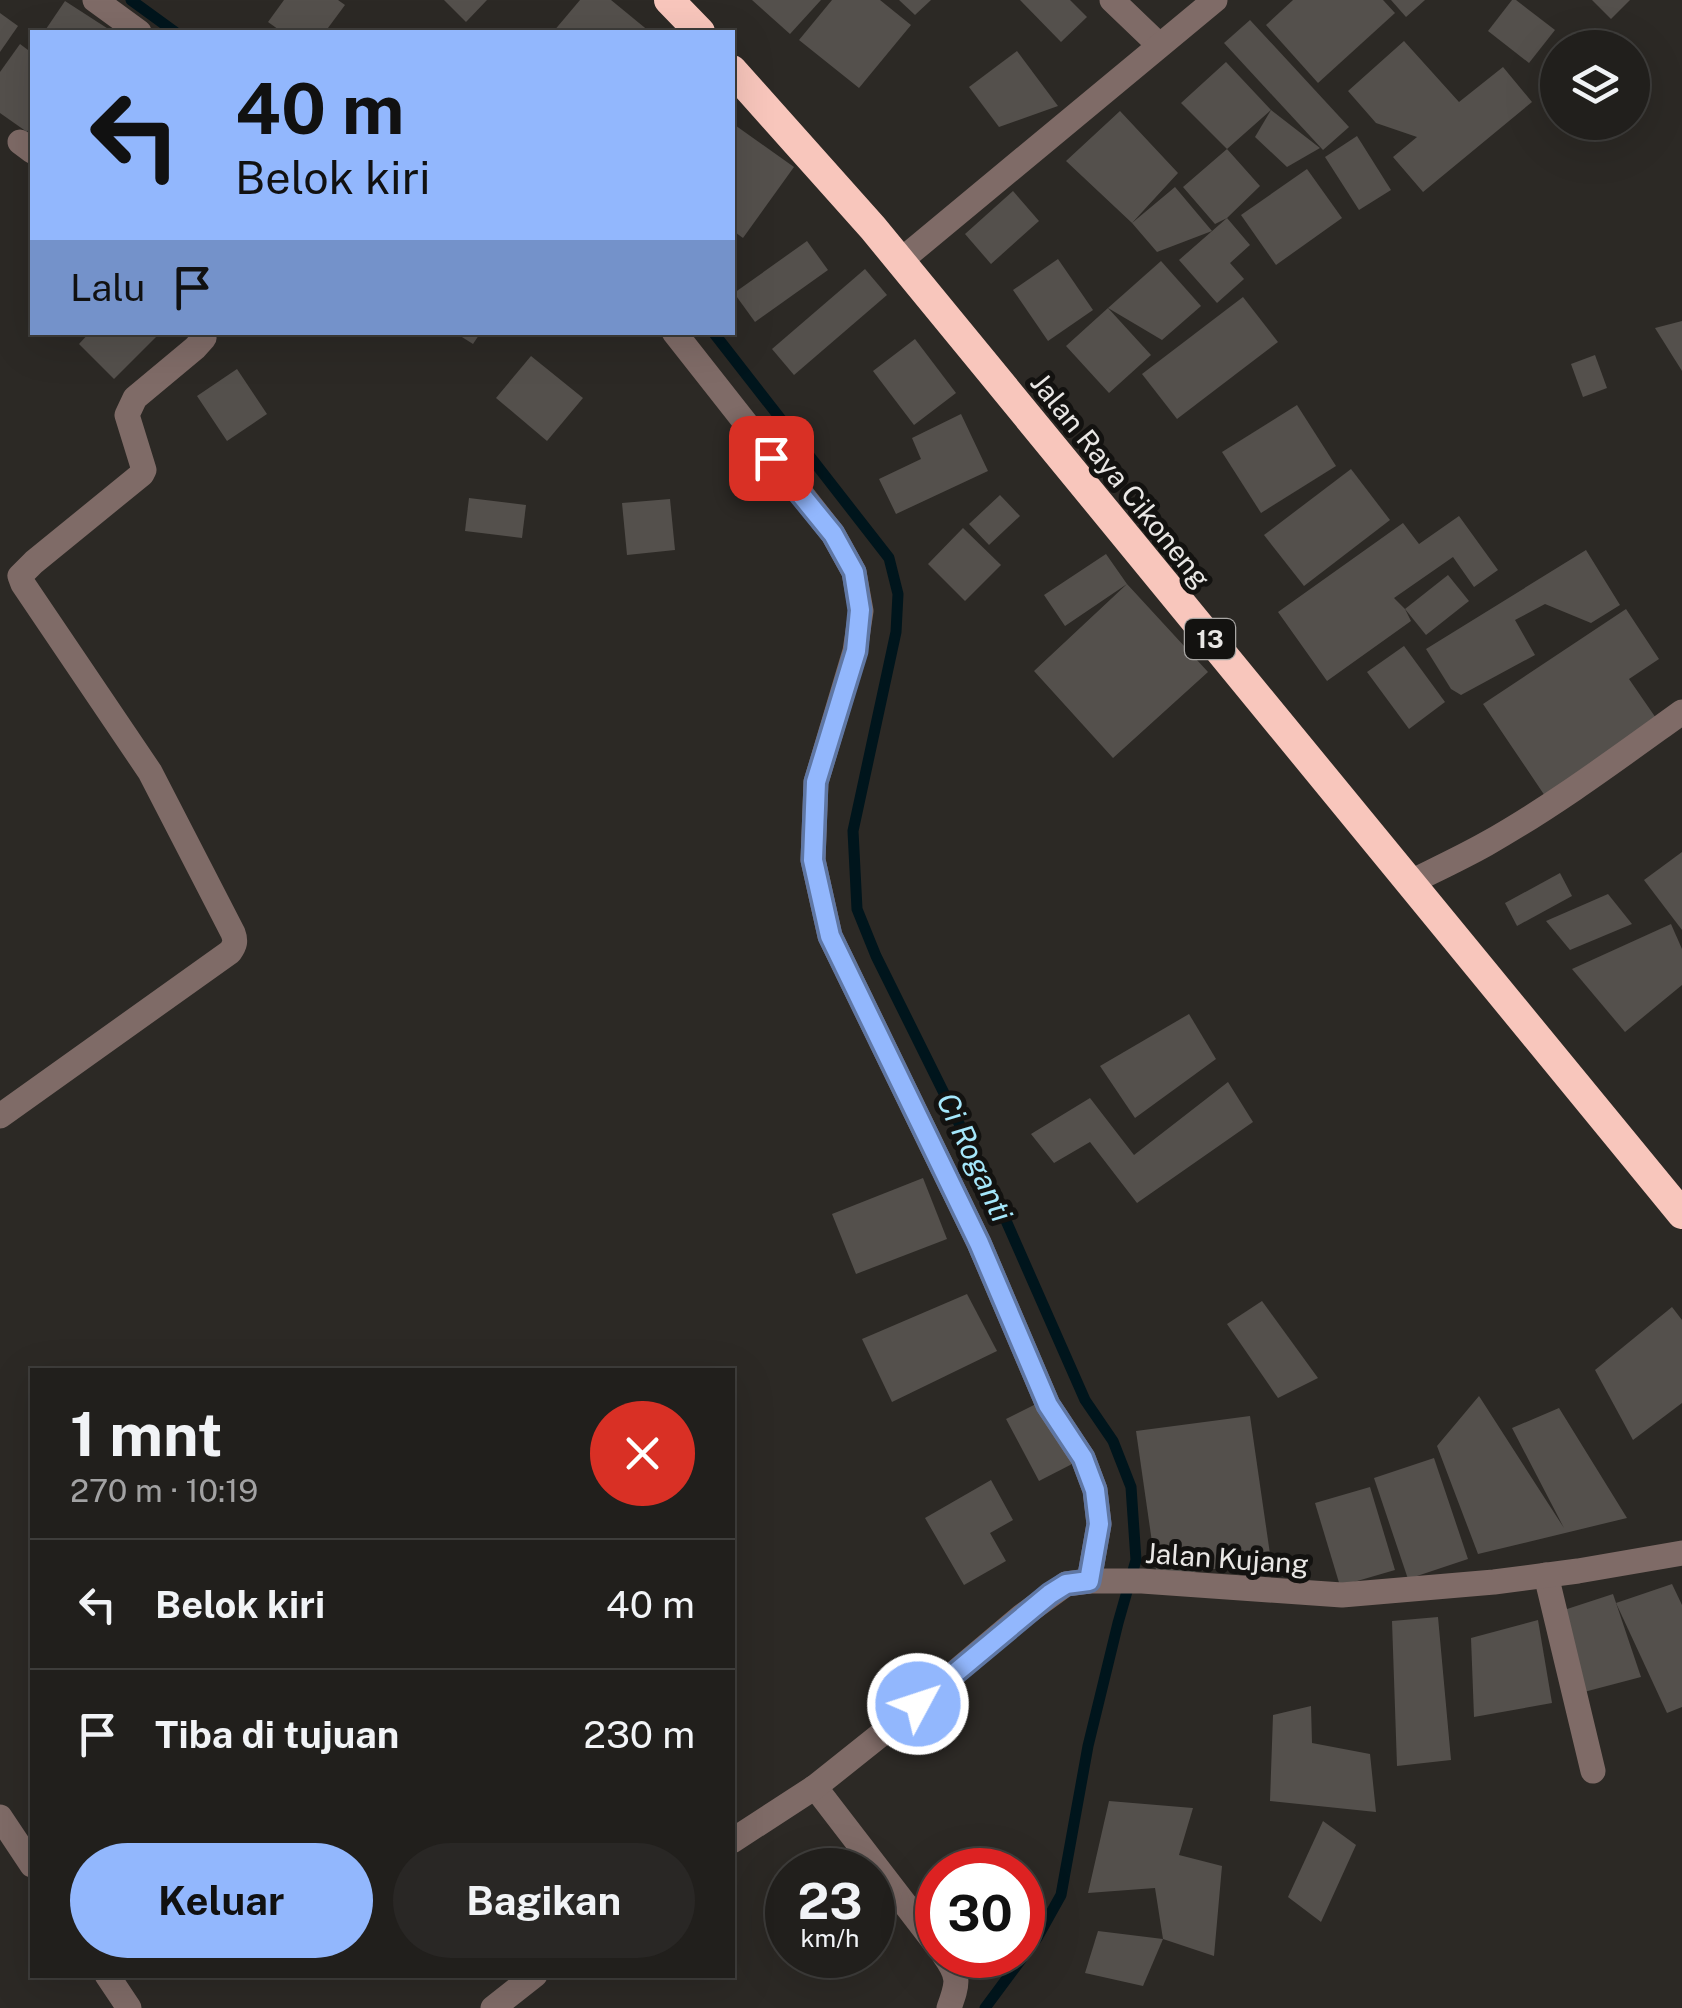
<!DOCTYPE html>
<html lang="id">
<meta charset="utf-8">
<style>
body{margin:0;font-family:"Public Sans",sans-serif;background:#292725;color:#f1f3f6;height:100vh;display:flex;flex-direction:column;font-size:38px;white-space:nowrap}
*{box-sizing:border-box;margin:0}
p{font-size:32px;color:#a2a2a3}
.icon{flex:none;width:55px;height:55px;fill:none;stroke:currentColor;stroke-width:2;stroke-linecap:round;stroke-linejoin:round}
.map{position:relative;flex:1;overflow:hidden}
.side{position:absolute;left:30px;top:1368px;width:705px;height:610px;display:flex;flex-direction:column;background:#211f1c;border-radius:0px;box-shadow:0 10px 40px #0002,0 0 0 2px #3e3d3b}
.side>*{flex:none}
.guide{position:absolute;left:30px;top:30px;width:705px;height:305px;border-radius:0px;box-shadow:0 10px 40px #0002,0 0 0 2px #3e3d3b;background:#92b7fd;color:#111;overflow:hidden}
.buttons{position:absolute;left:1540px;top:30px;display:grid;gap:20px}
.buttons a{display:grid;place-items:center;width:110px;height:110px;border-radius:50%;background:#211f1c;box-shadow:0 10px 40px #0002,0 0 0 2px #3e3d3b;font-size:50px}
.speed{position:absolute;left:765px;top:1848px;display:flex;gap:20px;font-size:50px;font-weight:700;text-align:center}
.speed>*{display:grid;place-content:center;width:130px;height:130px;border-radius:50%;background:#211f1c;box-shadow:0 10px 40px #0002,0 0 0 2px #3e3d3b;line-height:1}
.speed small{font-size:25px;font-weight:400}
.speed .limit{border:15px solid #d22;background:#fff;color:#111}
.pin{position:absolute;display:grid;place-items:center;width:85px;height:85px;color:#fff;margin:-42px;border-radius:20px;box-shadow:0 5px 15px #0006}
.me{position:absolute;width:110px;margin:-55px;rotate:50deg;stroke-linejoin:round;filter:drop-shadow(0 0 8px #0008)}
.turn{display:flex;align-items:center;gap:35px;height:210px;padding:0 40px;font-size:45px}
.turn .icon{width:130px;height:130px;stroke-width:2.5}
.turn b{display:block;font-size:70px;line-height:85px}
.then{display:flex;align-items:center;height:95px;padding:0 40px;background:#0003;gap:20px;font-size:38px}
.round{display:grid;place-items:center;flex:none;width:105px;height:105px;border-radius:52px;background:#292725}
.headline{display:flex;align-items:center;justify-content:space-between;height:170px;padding:0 40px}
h1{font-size:60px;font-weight:700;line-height:75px}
.button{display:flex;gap:20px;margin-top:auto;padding:20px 40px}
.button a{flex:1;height:115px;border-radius:60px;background:#92b7fd;color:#111;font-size:40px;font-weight:700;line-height:115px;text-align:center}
.button a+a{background:#292725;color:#f1f3f6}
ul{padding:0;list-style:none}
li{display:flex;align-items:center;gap:30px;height:130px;padding:0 40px;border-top:2px solid #3e3d3b}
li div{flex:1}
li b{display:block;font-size:38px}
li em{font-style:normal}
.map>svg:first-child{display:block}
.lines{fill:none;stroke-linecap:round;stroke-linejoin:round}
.stream{stroke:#00151c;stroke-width:11}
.building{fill:#54504c}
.minor{stroke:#7f6b67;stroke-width:25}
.highway{stroke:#f8c6bc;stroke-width:30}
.route-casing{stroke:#5f77a4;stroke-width:25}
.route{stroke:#92b7fd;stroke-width:18}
.labels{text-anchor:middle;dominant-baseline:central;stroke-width:10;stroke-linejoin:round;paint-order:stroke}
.shield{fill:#131210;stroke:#a9a7a5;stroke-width:2.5}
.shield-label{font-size:25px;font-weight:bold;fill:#e9e7e5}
.street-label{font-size:28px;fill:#e9e7e5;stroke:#131210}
.water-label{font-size:30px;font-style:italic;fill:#a5e7fb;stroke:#131210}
</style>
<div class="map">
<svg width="1682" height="2008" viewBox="0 0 1682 2008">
<rect width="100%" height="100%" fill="#2c2925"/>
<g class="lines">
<g class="stream">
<path d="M131 0 175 32"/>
<path d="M713 332 889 558 898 594 896 632 853 831 857 909 876 956 996 1198 1085 1400 1113 1441 1131 1487 1136 1560 1118 1623 1088 1746 1061 1895 1037 1938 985 2008"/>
</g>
</g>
<g class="building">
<path d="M284 0H338L345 5 325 32H282L268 22Z"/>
<path d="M444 0H487L466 22Z"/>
<path d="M580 0H611L650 32H553Z"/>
<path d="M752 0H821L790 34Z"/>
<path d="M832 0H880L911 25 859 88 799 40Z"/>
<path d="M899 0H931L915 15Z"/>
<path d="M1020 0H1070L1087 17 1061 42Z"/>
<path d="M1293 0H1383L1395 13 1318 83 1266 25Z"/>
<path d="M1391 0H1425L1406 17Z"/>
<path d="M1512 0H1516L1555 30 1529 63 1488 31Z"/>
<path d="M1592 0H1630L1611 19Z"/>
<path d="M65 1 113 32H44Z"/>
<path d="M0 13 18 26 0 52Z"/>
<path d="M1250 20 1349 127 1323 150 1224 43Z"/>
<path d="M1404 41 1459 102 1503 67 1532 102 1423 192 1393 157 1417 137 1376 123 1348 91Z"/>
<path d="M20 44 32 53V124L27 132 0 113V72Z"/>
<path d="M1017 51 1058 106 999 127 969 87Z"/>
<path d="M1226 62 1271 110 1227 149 1260 186 1227 218 1215 224 1183 187 1227 149 1181 103Z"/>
<path d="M1271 110 1320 148 1287 167 1255 137Z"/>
<path d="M1120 111 1178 173 1132 223 1175 187 1212 231 1157 252 1132 223 1066 161Z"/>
<path d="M732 123 794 167 743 238 732 230Z"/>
<path d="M1357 136 1391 190 1359 210 1325 157Z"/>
<path d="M1307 169 1342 218 1276 265 1241 215Z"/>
<path d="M1013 191 1039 221 991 264 965 234Z"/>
<path d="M1227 218 1250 245 1230 263 1244 279 1217 303 1179 260Z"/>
<path d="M807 241 828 270 755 322 734 293Z"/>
<path d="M1058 259 1093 310 1048 341 1013 290Z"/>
<path d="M1161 261 1201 306 1162 340 1108 308Z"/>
<path d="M865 269 887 295 794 375 772 349Z"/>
<path d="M1243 297 1278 342 1177 419 1142 374Z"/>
<path d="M1108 308 1151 355 1109 393 1066 346Z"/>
<path d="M1682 321V371L1655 328Z"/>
<path d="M90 332H161L114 379 79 344Z"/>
<path d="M454 332H481L473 344Z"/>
<path d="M915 339 956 393 914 425 873 371Z"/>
<path d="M1595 355 1607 388 1583 397 1571 364Z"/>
<path d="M531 356 583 398 547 441 496 398Z"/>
<path d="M237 369 267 414 227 441 197 396Z"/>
<path d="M1297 405 1336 466 1261 513 1222 452Z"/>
<path d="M961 414 988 471 896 514 879 479 921 459 912 438Z"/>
<path d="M1351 469 1390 520 1304 586 1264 535Z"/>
<path d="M1000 495 1020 516 989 545 969 524Z"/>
<path d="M469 498 526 505 522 538 465 531Z"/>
<path d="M670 499 675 550 627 555 622 503Z"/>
<path d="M1459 516 1498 570 1474 587 1453 557 1394 598 1405 609 1411 621 1327 681 1278 612 1403 523 1419 544Z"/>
<path d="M963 528 1001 565 965 601 928 564Z"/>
<path d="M1586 550 1620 605 1591 623 1545 604 1515 620 1535 655 1461 695 1451 689 1426 649Z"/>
<path d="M1106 554 1127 584 1208 672 1113 758 1034 671 1127 584 1065 626 1044 595Z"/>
<path d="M1448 575 1469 601 1426 635 1405 609Z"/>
<path d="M1626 609 1659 659 1629 679 1658 721 1545 796 1483 704Z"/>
<path d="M1404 646 1445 702 1409 729 1367 672Z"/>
<path d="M1682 852V930L1644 880Z"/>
<path d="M1560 873 1572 896 1517 926 1505 903Z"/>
<path d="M1608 894 1632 924 1570 950 1546 921Z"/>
<path d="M1671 924 1682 949V985L1625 1032 1572 969Z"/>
<path d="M1189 1014 1216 1059 1135 1118 1100 1066Z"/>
<path d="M1228 1082 1253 1122 1137 1203 1090 1142 1054 1163 1031 1134 1090 1098 1134 1155Z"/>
<path d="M923 1178 947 1239 856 1274 832 1214Z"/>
<path d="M967 1294 997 1351 892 1402 862 1339Z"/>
<path d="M1262 1301 1318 1378 1278 1398 1227 1324Z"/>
<path d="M1672 1307 1682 1320V1403L1633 1440 1595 1370Z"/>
<path d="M1479 1396 1564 1528 1512 1428 1559 1408 1627 1518 1478 1554 1437 1446Z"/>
<path d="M1044 1400 1076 1462 1039 1481 1006 1419Z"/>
<path d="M1250 1416 1271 1561 1157 1577 1136 1431Z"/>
<path d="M1434 1458 1468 1559 1408 1579 1374 1478Z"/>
<path d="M991 1480 1013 1520 990 1533 1006 1561 964 1585 925 1518Z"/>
<path d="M1370 1487 1395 1570 1340 1586 1315 1503Z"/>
<path d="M1672 1584 1682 1605V1707L1667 1713 1616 1603Z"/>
<path d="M1613 1594 1641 1677 1584 1692 1564 1610Z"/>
<path d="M1438 1617 1451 1760 1397 1766 1392 1621Z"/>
<path d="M1538 1620 1552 1703 1474 1717 1471 1638Z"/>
<path d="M1311 1706 1312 1743 1370 1754 1376 1812 1270 1801 1273 1715Z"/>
<path d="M1109 1801 1193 1808 1179 1855 1222 1866 1214 1956 1163 1939 1155 1888 1088 1893Z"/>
<path d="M1323 1821 1356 1845 1321 1922 1288 1897Z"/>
<path d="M1098 1931 1163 1939 1143 1986 1085 1973Z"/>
</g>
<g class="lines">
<g class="minor">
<path d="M95 0 139 32"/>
<path d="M1112 0 1159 45"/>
<path d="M20 142 32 151"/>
<path d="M899 262 1215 0"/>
<path d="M674 332 833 534 854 572 861 611 855 651 816 782 813 860 830 936 979 1243 1048 1405 1083 1458 1095 1490 1099 1524 1089 1581"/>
<path d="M1409 883C1435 870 1461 858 1486 844 1555 805 1618 758 1682 712"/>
<path d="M0 1116 230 952C235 945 236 941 233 933L150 772 23 584 20 576 34 562 142 474 144 470 127 415 135 398 195 348 204 338 202 332"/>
<path d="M1546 1575 1593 1771"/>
<path d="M815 1787 938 1947"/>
<path d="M0 1817 32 1865"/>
<path d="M732 1841 815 1787 894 1724 1022 1616 1066 1584 1089 1581H1142L1342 1595 1494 1582 1578 1571 1682 1553"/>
<path d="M944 1955C960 1977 958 1983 949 2008"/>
<path d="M107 1975 129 2008"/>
<path d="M493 2008 535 1975"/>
</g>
<g class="highway">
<path d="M669 0 700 32"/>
<path d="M732 70 873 228 1682 1214"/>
</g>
</g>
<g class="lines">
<g class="route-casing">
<path id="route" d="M771 458 833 534 854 572 860 610 856 651 816 782 813 860 830 936 979 1243 1048 1405 1083 1458 1095 1490 1099 1524 1089 1581 1066 1584 1050 1594 918 1704"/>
</g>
<use href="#route" class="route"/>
</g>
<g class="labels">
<rect class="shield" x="1185" y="619" width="50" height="40" rx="8"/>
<g class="shield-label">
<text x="1210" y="639">13</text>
</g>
<g class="street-label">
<text transform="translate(1121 480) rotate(51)">Jalan Raya Cikoneng</text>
<text transform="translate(1227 1558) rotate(4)">Jalan Kujang</text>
</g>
<g class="water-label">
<text transform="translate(975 1157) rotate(65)">Ci Roganti</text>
</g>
</g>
</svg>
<div class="buttons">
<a><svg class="icon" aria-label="layers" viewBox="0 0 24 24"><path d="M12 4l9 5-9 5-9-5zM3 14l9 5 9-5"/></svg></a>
</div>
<div class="speed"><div>23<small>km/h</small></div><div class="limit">30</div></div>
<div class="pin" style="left:771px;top:458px;background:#d93025"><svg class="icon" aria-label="arrive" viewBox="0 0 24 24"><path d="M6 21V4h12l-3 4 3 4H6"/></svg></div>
<svg class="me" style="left:918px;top:1704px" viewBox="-20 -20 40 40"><circle r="17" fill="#92b7fd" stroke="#fff" stroke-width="3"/><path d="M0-11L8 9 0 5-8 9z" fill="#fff"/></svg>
<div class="guide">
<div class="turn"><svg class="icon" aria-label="left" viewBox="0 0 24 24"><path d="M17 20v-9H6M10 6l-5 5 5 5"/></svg><div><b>40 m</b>Belok kiri</div></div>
<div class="then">Lalu<svg class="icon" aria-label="arrive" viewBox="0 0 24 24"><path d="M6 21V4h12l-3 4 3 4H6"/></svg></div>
</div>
<section class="side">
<div class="headline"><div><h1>1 mnt</h1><p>270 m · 10:19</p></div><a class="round" style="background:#d93025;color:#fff"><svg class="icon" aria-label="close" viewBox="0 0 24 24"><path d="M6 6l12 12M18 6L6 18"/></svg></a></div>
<ul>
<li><svg class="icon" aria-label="left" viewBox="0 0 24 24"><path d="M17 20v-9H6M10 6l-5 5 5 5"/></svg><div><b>Belok kiri</b></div><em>40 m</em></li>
<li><svg class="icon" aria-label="arrive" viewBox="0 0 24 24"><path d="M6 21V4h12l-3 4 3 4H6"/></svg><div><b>Tiba di tujuan</b></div><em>230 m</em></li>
</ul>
<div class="button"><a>Keluar</a><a>Bagikan</a></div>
</section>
</div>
